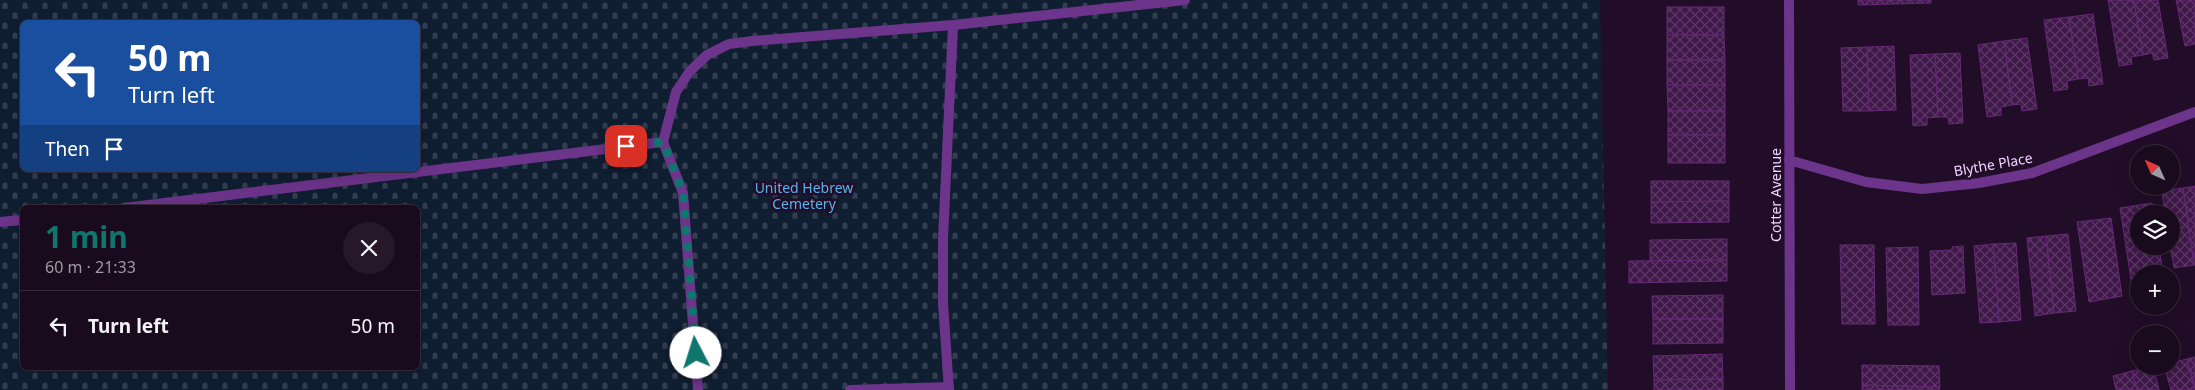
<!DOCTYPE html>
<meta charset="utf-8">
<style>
body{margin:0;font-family:"Noto Sans",sans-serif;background:#26182a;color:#f1f3f6;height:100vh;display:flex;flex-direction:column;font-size:19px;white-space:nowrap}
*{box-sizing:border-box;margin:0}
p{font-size:16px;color:#9f9aa4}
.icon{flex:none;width:28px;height:28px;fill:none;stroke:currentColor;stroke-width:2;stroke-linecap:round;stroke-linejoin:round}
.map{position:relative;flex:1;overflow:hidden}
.details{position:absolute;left:20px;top:205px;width:400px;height:165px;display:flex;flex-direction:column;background:#190a1d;border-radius:8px;box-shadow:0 5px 20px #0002,0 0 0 1px #372b3b}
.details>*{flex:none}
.guide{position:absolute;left:20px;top:20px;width:400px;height:152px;border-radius:8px;box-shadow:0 5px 20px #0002,0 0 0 1px #372b3b;background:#1a4fa0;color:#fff;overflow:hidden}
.needle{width:32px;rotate:315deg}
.fabs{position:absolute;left:2130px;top:145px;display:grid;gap:10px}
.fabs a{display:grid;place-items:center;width:50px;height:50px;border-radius:50%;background:#190a1d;box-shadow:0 5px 20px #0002,0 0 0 1px #372b3b;font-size:25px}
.pin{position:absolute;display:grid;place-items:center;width:42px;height:42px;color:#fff;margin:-21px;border-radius:10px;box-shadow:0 2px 8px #0006}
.me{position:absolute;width:55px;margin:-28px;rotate:355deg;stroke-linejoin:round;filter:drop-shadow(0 0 4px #0008)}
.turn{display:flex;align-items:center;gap:18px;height:105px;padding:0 25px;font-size:22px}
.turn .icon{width:65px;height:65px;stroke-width:2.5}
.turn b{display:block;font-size:35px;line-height:42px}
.then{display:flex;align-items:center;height:48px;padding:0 25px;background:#0003;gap:10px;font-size:19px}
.round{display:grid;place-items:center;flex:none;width:52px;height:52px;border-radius:26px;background:#26182a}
.headline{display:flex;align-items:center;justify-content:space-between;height:85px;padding:0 25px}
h1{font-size:30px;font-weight:700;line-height:38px;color:#0f766e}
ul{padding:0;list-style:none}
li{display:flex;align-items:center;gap:15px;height:70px;padding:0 25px;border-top:1px solid #372b3b}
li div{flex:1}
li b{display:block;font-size:19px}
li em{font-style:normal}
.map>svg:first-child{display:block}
.cemetery{fill:url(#cemetery-stones);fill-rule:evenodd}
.building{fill:url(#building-cross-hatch);stroke:#682878}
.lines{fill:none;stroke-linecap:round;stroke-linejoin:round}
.service{stroke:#6c348a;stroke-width:10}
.minor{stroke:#6c348a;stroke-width:10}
.route{stroke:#0f766e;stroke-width:9;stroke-dasharray:0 16.2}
.labels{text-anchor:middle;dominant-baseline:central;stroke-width:5;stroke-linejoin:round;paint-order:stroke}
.street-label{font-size:14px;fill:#f3d3ff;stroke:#210d27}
.park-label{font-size:14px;fill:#55b4ea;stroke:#210d27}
</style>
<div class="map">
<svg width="2195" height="390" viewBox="0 0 2195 390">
<defs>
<pattern id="cemetery-stones" width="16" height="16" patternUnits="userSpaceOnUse" patternTransform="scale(1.25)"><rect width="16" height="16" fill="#101e32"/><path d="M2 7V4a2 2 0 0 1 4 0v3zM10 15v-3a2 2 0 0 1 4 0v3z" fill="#333e51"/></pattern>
<pattern id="building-cross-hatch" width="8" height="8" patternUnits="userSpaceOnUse" patternTransform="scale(1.25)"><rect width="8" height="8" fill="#40184a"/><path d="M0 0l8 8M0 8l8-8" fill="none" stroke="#5c3965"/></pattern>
</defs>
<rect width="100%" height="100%" fill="#210d27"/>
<path class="cemetery" d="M0 0H1600L1608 390H0ZM22 22H418V170H22ZM22 208H418V368H22Z"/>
<g class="building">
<path d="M1858 0H1931V3L1858 5Z"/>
<path d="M2108 0H2134L2143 55 2131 57 2132 64 2119 66Z"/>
<path d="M2134 0H2158L2168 58 2154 60 2152 53 2143 55Z"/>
<path d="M2176 0H2195V44L2185 46Z"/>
<rect x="1667" y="7" width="57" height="28"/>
<path d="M2093 14 2103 84 2089 86 2088 78 2078 79 2069 17Z"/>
<path d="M2069 17 2078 79 2067 81 2068 89 2054 91 2044 20Z"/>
<path d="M1667 35H1724L1725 60H1667Z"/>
<path d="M2027 38 2037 109 2022 111 2021 104 2012 105 2004 41Z"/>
<path d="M2004 41 2012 105 2001 107V115L1987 117 1978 45Z"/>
<path d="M1894 46 1896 110 1869 111 1867 47Z"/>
<path d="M1867 47 1869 111H1843L1841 48Z"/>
<path d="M1960 53 1963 123 1949 124 1948 117H1938L1935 54Z"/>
<path d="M1935 54 1938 117 1927 118V125L1913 126 1910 55Z"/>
<rect x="1667" y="60" width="58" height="25"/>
<path d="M1667 85H1725V111H1668Z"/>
<rect x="1668" y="111" width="57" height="24"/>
<rect x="1668" y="135" width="57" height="28"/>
<path d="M1651 181H1729V201L1651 202Z"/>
<path d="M2195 186V265H2194L2183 188Z"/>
<path d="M2183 188 2194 265 2174 268 2170 246 2171 214H2165L2162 191Z"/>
<path d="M1729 201V222L1651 223V202Z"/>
<path d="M2152 203 2154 214H2139V246H2159L2163 274H2139V285L2132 286 2120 208Z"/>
<path d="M2111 218 2122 296 2089 302 2077 222Z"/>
<path d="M2068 234 2076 311 2054 313 2046 236Z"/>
<path d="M2046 236 2054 313 2035 316 2027 238Z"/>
<path d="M1727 239V260L1650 261V240Z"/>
<path d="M2016 243 2021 320 1999 322 1993 244Z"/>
<path d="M1993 244 1999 322 1980 323 1974 246Z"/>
<path d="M1840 245H1874L1875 324H1842Z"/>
<path d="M1963 246 1965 293 1932 295 1930 251 1952 250V247Z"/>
<path d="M1918 247 1919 325H1888L1886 248Z"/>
<path d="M1727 260V281L1629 283V261Z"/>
<path d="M1723 295V319H1653L1652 296Z"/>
<path d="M1653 319H1723V343L1653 344Z"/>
<path d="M1722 354 1723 379 1654 380 1653 356Z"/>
<path d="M2195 357V388L2187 359Z"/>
<path d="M2187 359 2195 390H2171L2164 366H2171V363Z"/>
<path d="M1862 365 1939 366 1940 387 1862 385Z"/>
<path d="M2153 366 2159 390H2137L2132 371Z"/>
<path d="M2132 371 2137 390H2116L2113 376Z"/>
<path d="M1723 379V390H1654V380Z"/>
<path d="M1862 385 1940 387 1939 390H1862Z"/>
</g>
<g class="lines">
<g class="service">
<path d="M663 142 683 193 698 390"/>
<path d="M124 208 663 142 676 92 690 71 707 55 729 44 752 41 953 25 1185 0"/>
<path d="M0 222 22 220"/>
<path d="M850 390 949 387"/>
<path d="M949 390 943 303V239L953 25"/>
</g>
<g class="minor">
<path d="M1789 0 1790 390"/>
<path d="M1789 160 1866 182 1922 189 1979 183 2032 173 2195 112"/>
</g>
</g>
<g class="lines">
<path class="route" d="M626 146 663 142 683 193 696 353"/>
</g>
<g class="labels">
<g class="street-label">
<text transform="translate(1993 164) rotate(-10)">Blythe Place</text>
<text transform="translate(1775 195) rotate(-90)">Cotter Avenue</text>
</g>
<g class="park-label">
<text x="804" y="187">United Hebrew<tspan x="804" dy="16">Cemetery</tspan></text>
</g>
</g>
</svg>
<div class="fabs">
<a><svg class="needle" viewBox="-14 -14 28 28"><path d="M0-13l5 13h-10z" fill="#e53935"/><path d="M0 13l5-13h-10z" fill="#9f9aa4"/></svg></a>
<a><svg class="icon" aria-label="layers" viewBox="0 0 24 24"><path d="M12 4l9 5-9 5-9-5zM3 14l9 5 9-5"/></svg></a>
<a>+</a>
<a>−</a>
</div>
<div class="pin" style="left:626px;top:146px;background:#d93025"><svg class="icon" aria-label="arrive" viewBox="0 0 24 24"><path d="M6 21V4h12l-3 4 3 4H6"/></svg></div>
<svg class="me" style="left:696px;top:353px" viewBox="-20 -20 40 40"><circle r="19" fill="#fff"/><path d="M0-13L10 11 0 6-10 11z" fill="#0f766e"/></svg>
<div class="guide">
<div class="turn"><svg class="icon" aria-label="left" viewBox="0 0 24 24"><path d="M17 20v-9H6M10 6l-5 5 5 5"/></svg><div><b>50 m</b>Turn left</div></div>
<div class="then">Then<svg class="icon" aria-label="arrive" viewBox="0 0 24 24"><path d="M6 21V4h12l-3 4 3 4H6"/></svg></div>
</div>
<section class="details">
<div class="headline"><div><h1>1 min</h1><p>60 m · 21:33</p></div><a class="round"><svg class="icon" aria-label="close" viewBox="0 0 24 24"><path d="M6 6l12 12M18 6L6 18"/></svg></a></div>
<ul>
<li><svg class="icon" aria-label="left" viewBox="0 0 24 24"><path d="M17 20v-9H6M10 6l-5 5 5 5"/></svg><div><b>Turn left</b></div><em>50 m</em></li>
</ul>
</section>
</div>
